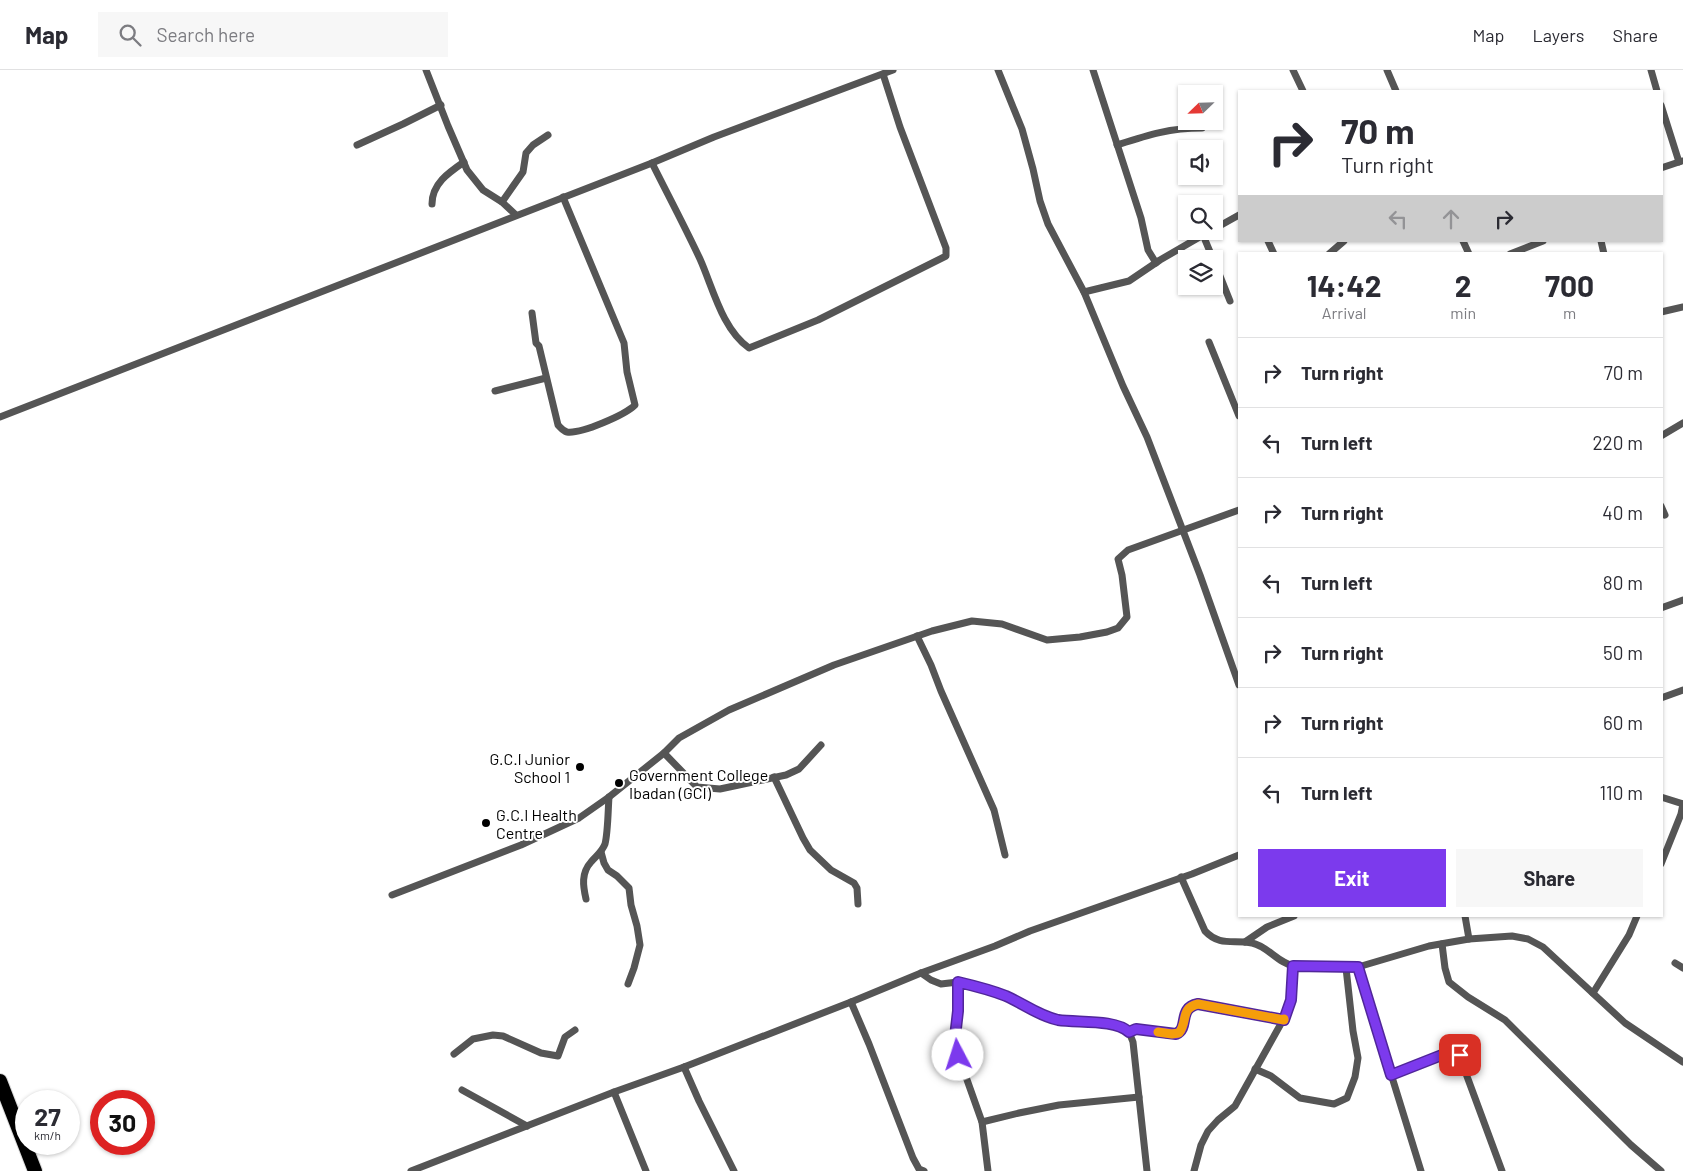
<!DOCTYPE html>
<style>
body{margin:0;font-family:Barlow,sans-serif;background:#f7f7f7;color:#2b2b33;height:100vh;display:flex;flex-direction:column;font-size:19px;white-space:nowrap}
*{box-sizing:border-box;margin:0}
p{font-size:16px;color:#7c7c81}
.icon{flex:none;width:28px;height:28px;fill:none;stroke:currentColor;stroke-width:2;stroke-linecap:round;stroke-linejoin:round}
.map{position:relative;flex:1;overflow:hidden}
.details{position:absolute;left:1238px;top:182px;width:425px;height:665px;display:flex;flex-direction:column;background:#fff;border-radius:0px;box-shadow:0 1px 4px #0004}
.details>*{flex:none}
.guide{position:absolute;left:1238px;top:20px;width:425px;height:152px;border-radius:0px;box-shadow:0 1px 4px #0004;background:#fff;color:#2b2b33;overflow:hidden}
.needle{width:32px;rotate:247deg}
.fabs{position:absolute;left:1178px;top:15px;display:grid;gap:10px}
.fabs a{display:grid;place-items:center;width:45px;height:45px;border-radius:0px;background:#fff;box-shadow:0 1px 4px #0004;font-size:25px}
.speed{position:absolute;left:15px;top:1020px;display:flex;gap:10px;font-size:25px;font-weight:700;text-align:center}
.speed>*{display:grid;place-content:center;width:65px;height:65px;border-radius:50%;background:#fff;box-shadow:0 1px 4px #0004;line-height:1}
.speed small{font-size:12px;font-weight:400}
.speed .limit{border:8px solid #d22;background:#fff;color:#111}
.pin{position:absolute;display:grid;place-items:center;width:42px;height:42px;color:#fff;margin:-21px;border-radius:10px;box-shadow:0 2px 8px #0006}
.me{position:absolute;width:55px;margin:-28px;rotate:355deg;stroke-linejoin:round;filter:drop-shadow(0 0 4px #0008)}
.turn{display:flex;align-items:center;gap:18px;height:105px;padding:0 20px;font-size:22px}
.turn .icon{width:65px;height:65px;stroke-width:2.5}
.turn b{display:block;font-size:35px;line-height:42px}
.lanes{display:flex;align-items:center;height:48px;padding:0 20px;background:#0003;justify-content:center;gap:25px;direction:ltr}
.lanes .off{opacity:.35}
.eta{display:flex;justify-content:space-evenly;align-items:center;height:85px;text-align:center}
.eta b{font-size:30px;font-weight:700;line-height:35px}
.button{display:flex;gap:10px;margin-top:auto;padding:10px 20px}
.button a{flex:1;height:58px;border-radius:0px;background:#7c3aed;color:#fff;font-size:20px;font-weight:700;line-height:58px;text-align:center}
.button a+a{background:#f7f7f7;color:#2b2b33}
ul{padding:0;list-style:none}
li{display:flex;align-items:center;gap:15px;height:70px;padding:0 20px;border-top:1px solid #e1e1e2}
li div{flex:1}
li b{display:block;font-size:19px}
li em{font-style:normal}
header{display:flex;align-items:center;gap:30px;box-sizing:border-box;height:70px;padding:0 25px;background:#fff;border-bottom:1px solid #e1e1e2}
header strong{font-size:24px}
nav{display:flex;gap:28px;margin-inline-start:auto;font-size:18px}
.search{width:350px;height:45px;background:#f7f7f7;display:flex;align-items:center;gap:12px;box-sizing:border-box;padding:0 18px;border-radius:0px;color:#7c7c81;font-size:19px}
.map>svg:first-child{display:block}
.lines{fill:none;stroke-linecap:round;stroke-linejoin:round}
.highway-casing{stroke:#dbdbdb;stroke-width:16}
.street{stroke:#555;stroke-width:7}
.highway{stroke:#000;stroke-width:14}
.route-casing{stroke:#51269a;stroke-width:12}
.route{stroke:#7c3aed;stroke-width:9}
.slow{stroke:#f59e0b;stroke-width:9}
.poi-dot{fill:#000;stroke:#fff;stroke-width:2}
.labels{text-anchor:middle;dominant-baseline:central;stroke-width:4;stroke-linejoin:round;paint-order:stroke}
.poi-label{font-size:16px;fill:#000;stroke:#fff;text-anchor:start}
</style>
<header>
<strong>Map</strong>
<div class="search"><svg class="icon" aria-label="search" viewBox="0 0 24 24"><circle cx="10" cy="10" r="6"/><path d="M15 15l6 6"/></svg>Search here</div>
<nav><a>Map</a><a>Layers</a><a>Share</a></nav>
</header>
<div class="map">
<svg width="1683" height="1101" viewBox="0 0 1683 1101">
<rect width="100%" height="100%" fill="#fff"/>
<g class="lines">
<g class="highway-casing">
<path id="highway" d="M0 1011 35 1101"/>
</g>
<g class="street">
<path d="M426 0 448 56 467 100 483 120 502 132 516 145"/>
<path d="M998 0 1022 59 1033 99 1040 131 1048 154 1084 222 1123 316 1147 367 1200 505 1239 615"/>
<path d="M1093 0 1141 148 1148 180 1156 193"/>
<path d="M1293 0 1303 21"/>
<path d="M1387 0 1396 21"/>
<path d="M1651 0 1657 21"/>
<path d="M1661 35 1679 92"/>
<path d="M357 75 403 54 441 35"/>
<path d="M1117 75C1148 65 1169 58 1202 58"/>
<path d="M652 93C668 125 685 157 700 189 713 218 722 259 749 278L818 250 946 186V178L900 57 883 4"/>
<path d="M1661 98 1682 91"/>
<path d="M502 132 523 102 526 83 533 75 548 65"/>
<path d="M432 134C432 114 448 103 464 92"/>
<path d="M1214 159 1239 145"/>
<path d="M1203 165 1213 189"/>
<path d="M1268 171 1274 184"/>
<path d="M1463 171 1469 184"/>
<path d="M1601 171 1604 184"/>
<path d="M1329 184 1344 171"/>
<path d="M1510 184 1543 171"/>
<path d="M1214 191 1230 231"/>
<path d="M1084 222 1129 211 1160 190 1210 161"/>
<path d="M1661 242 1683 237"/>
<path d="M532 243 536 273 539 276 558 355C561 358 563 361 567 362 581 364 625 345 635 335L627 302 624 273 563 127"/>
<path d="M1209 272 1239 346"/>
<path d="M495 321 546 308"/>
<path d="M0 347 652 93 714 67 893 0"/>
<path d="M1661 366 1683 353"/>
<path d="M1661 436 1665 445"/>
<path d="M1661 538 1683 530"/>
<path d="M917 566 931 595 941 621 994 740 1005 785"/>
<path d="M1661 628 1683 620"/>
<path d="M664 683 697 717 720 719 786 705 799 699 821 675"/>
<path d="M774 707 803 768 810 780 831 800 854 813 857 818 858 834"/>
<path d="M1661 727 1683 734"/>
<path d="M601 782 604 793 608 800 617 806 629 818 631 835 637 856 640 875 634 898 628 914"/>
<path d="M1661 794 1681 744 1683 734"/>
<path d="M1181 807 1205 861C1220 877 1234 869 1252 873 1268 876 1277 893 1296 897H1358L1429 876 1469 869 1512 866 1528 869 1543 877 1625 953 1683 992"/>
<path d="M392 825 521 775 579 748 609 727 664 683 679 668 729 640 834 595 932 561 972 551 1002 554 1047 570 1080 567 1107 562 1118 558 1127 547 1122 505 1118 489 1128 480 1239 440"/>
<path d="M586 829C583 816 581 803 591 792 596 786 602 782 605 774 608 762 608 740 609 727"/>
<path d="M1465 846 1469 869"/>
<path d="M1245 872 1267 857 1294 846"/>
<path d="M1442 874 1445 898 1449 912 1468 927 1505 950 1631 1075 1661 1101"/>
<path d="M1675 893 1683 898"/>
<path d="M1358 897 1421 1101"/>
<path d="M921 903 931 910 941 914 958 912 986 918 1008 927 1037 943 1049 948 1065 951 1117 955 1129 962 1133 972 1147 1101"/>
<path d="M958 912V941L955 976 982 1052 988 1101"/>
<path d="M1593 923 1629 865 1637 846"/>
<path d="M851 932 869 974 913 1088 919 1099 924 1101"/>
<path d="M1129 962C1142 953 1162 969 1177 964 1189 960 1177 938 1199 935L1283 950"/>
<path d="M454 984 473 969 493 965 503 966 541 983 558 986 565 967 575 960"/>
<path d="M684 997 699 1031 734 1101"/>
<path d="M1255 999 1271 1006 1300 1028 1334 1034 1347 1028 1355 1007 1358 988 1353 961 1346 898"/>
<path d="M1391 1005 1452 981 1455 980 1458 982 1502 1101"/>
<path d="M462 1020 527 1056"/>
<path d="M614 1022 646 1101"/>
<path d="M982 1052 1019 1043 1059 1035 1139 1027"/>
<path d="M411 1101 614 1022 684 997 851 932 921 903 995 876 1030 861 1192 804 1239 785"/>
<path d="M1194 1101 1201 1075 1208 1061 1218 1050 1235 1036 1283 950 1291 930 1293 896"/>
</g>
<use href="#highway" class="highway"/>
</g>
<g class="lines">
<g class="route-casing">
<path id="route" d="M958 985 955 967 958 941V912C975 916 991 920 1006 926 1024 934 1039 946 1058 950 1078 953 1115 949 1129 962L1136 959 1176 964C1190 958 1177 938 1198 934L1284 950 1291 930 1293 896 1358 897 1391 1005 1452 981 1456 980 1460 985"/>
</g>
<use href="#route" class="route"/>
<path class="slow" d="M1158 962 1172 964 1179 963C1188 952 1180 938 1198 934L1284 950V949"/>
</g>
<g class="poi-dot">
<circle cx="580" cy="697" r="5"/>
<circle cx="619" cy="713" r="5"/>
<circle cx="486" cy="753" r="5"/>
</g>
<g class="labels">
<g class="poi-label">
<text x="570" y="688" text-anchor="end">G.C.I Junior<tspan x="570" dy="18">School 1</tspan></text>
<text x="629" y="704">Government College<tspan x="629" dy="18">Ibadan (GCI)</tspan></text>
<text x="496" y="744">G.C.I Health<tspan x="496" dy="18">Centre</tspan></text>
</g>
</g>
</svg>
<div class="fabs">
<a><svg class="needle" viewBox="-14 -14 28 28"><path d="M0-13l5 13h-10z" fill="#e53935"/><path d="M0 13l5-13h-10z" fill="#7c7c81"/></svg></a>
<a><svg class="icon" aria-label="sound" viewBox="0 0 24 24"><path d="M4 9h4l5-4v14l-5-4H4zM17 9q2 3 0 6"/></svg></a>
<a><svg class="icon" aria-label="search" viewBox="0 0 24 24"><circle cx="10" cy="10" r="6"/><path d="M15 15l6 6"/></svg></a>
<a><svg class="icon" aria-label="layers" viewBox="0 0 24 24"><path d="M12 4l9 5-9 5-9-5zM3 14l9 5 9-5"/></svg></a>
</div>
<div class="speed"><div>27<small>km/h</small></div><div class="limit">30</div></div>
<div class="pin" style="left:1460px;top:985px;background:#d93025"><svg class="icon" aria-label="arrive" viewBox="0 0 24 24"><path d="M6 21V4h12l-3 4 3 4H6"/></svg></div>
<svg class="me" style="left:958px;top:985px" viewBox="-20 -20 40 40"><circle r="19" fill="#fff"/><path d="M0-13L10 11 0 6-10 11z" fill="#7c3aed"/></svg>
<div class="guide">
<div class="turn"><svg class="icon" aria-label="right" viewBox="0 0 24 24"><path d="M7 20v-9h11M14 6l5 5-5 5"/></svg><div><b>70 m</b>Turn right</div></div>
<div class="lanes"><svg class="icon off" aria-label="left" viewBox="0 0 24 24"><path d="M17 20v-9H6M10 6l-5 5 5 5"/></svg><svg class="icon off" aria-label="ahead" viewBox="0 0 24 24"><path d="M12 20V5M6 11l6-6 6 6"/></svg><svg class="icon" aria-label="right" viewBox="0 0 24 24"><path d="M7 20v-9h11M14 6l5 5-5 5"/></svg></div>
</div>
<section class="details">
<div class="eta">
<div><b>14:42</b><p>Arrival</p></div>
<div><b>2</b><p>min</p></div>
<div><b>700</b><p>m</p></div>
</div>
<ul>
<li><svg class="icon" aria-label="right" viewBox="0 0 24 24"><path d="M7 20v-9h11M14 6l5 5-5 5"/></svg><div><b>Turn right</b></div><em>70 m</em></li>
<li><svg class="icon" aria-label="left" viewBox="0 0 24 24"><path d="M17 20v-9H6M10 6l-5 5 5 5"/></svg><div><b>Turn left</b></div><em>220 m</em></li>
<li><svg class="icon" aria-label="right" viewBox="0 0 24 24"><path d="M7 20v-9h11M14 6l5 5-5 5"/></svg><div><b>Turn right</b></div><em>40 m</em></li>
<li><svg class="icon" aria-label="left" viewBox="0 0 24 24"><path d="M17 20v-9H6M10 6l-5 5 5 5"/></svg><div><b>Turn left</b></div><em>80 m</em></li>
<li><svg class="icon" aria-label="right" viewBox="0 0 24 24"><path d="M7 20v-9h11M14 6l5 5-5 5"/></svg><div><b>Turn right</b></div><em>50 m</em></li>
<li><svg class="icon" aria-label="right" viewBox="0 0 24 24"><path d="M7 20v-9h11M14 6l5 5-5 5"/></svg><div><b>Turn right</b></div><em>60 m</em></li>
<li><svg class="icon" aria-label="left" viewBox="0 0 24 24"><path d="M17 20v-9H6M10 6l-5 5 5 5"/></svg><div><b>Turn left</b></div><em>110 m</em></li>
</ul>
<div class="button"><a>Exit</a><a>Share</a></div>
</section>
</div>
